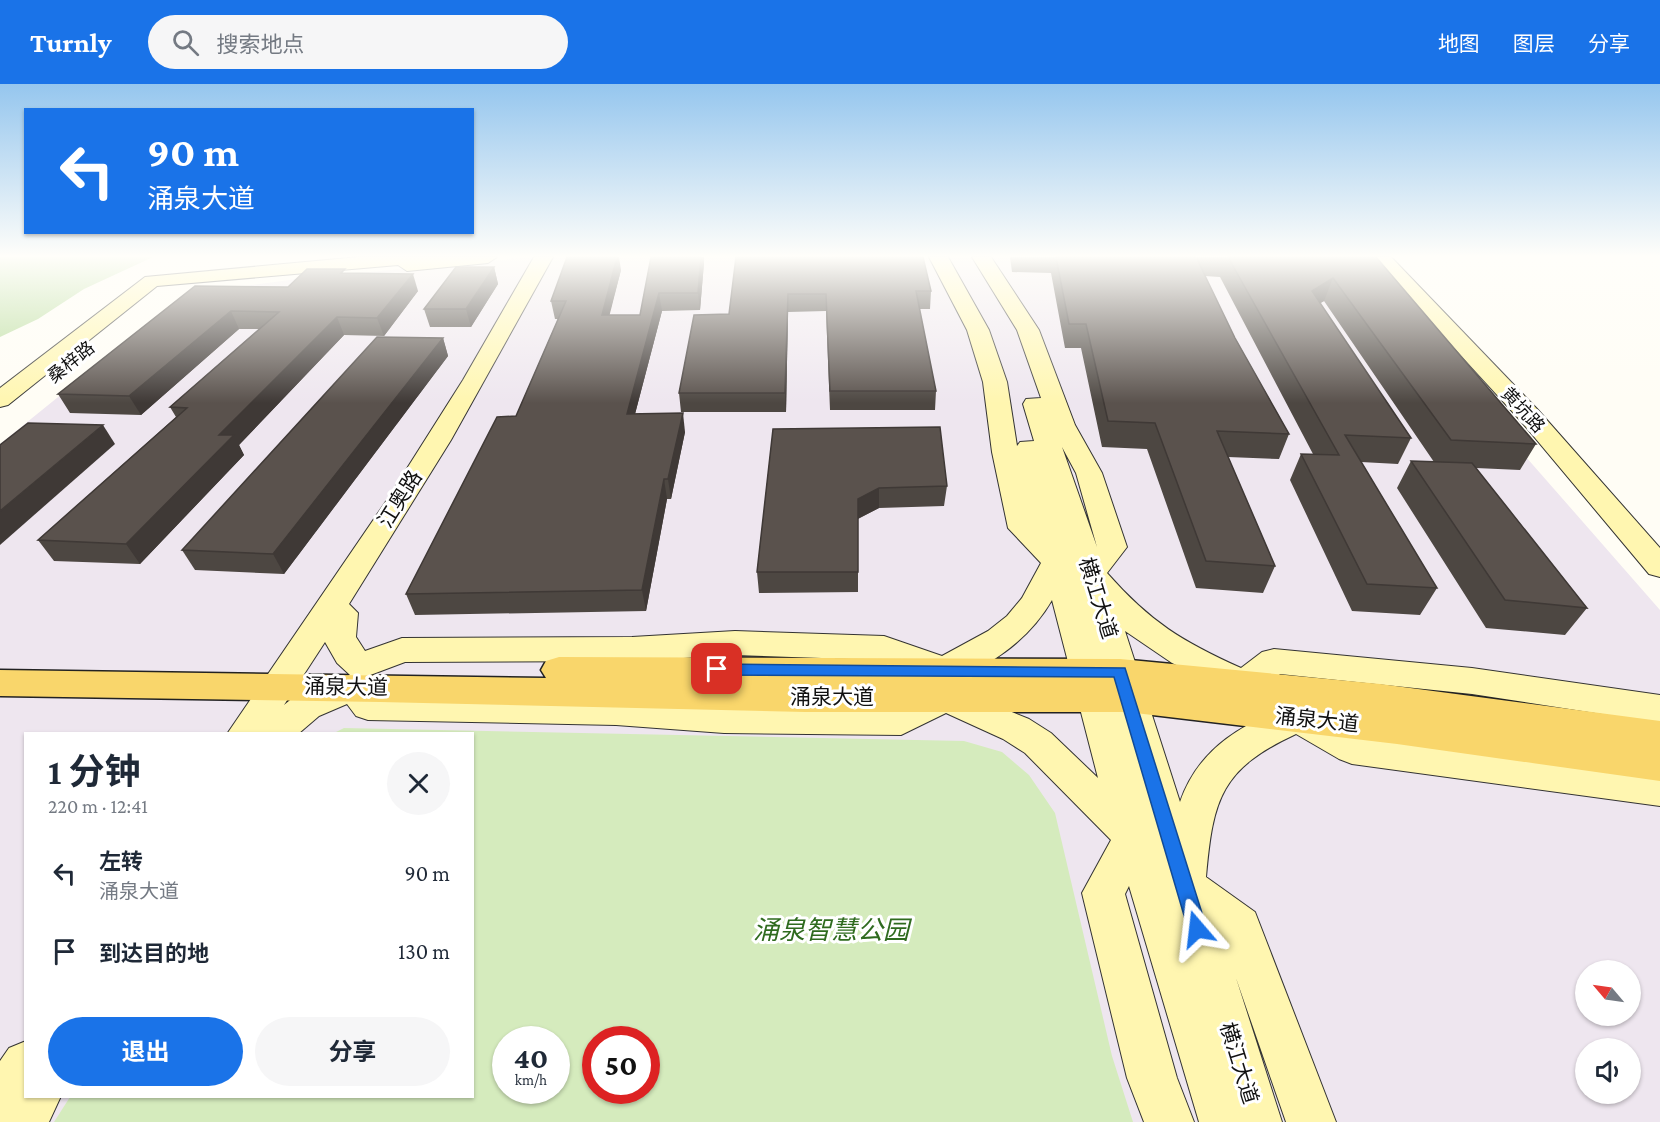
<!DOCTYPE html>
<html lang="zh">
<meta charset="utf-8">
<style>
body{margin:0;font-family:"Crimson Pro","Noto Sans SC",serif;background:#f6f6f7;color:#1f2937;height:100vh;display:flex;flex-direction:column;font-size:22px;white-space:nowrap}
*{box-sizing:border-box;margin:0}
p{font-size:20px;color:#747a83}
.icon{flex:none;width:33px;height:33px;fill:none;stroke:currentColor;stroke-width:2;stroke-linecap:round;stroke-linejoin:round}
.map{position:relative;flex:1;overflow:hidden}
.details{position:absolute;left:24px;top:648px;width:450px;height:366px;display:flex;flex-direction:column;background:#fff;border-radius:0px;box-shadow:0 2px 4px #0004}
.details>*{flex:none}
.hud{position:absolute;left:24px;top:24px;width:450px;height:126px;border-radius:0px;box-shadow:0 2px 4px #0004;background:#1a73e8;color:#fff;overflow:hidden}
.needle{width:39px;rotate:299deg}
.fabs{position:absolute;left:1575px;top:876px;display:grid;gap:12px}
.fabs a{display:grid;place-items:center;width:66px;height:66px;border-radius:50%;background:#fff;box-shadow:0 2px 4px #0004;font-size:30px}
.speed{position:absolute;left:492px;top:942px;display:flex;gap:12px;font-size:30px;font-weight:700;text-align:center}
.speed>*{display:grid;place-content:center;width:78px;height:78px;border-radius:50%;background:#fff;box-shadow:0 2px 4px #0004;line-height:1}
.speed small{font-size:15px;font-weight:400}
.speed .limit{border:9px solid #d22;background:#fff;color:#111}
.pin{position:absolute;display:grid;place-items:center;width:51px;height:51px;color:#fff;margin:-26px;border-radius:12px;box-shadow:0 3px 9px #0006}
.me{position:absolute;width:66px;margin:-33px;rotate:343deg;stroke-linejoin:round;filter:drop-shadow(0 0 4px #0008)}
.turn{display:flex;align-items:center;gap:21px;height:126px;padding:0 24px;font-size:27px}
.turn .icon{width:78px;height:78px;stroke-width:2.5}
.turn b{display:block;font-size:42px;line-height:51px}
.round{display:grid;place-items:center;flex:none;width:63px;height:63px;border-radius:32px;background:#f6f6f7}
.headline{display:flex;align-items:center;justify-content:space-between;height:102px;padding:0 24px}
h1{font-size:36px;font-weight:700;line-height:45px}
.primary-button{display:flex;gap:12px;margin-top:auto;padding:12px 24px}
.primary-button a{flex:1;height:69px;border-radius:36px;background:#1a73e8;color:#fff;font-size:24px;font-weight:700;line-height:69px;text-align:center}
.primary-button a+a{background:#f6f6f7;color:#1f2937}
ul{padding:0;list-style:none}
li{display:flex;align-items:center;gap:18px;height:78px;padding:0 24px}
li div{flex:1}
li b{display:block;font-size:22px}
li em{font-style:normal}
header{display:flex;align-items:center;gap:36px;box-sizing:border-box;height:84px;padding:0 30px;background:#1a73e8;color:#fff}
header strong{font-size:28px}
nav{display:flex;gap:33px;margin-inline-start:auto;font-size:21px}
.search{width:420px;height:54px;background:#f6f6f7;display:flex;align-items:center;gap:15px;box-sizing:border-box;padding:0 21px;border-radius:33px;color:#747a83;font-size:22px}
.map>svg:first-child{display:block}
.industrial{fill:#eee6ef;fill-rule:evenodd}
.green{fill:#d5ebbd;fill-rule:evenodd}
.forest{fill:#b9dc9c}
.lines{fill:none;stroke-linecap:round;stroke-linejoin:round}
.secondary-casing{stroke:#333;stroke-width:2}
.primary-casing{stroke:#222;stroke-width:3}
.secondary{fill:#fff6b0;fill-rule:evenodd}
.primary{fill:#f9d66b;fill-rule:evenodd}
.wall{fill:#4d4742}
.shaded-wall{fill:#3f3936}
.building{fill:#5a524d;stroke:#3f3936;stroke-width:1.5}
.route{fill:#1a73e8;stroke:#114b97;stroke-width:1.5}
.labels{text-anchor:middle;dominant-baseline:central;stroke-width:6;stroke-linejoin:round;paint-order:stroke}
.far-street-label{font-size:18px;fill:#111;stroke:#fff}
.street-label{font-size:21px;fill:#111;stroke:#fff}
.near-park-label{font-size:26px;font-style:italic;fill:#2f6b1f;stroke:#fff}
</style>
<header>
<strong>Turnly</strong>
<div class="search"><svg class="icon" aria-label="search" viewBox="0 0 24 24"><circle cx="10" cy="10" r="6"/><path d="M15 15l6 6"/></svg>搜索地点</div>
<nav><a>地图</a><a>图层</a><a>分享</a></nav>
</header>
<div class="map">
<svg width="1660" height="1038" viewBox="0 0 1660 1038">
<rect width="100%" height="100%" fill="#fffdf5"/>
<path class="industrial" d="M532 173H1359L1463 301 1660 526V1038H0V360L162 229 209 207 304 194ZM26 650H472V1012H26ZM1586 886H1630V932H1586ZM506 956H556V1006H506ZM596 956H646V1006H596ZM1586 964H1630V1010H1586Z"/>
<path class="green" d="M344 644 964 657 1002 668 1029 691 1055 729 1112 972 1133 1038H54L70 1013 472 1012V650L334 649ZM506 956H556V1006H506ZM596 956H646V1006H596Z"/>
<path class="forest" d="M0 173H153L84 205 38 235 0 253Z"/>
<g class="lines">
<g class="secondary-casing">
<g id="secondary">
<path d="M359 173H497L488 179 407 187 398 181 157 202 8 321 0 323V304L145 193Z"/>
<path d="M534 173H553L451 356 349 520 358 529 356 553 365 567 402 554 632 553 735 547 884 552 942 572 988 547 1007 532 1022 514 1041 479 1008 444 992 368 983 298 967 246 929 173H948L989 246 1007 298 1017 362 1020 358 1034 357 1023 320 1026 315 1041 314 1017 246 972 173H991L1039 246 1075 341 1102 389 1127 463 1107 489C1150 538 1183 558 1241 584L1262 568 1274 565 1472 584 1660 611V639L1472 610 1280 590 1256 609 1244 613 1172 579 1125 547 1180 718C1199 663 1245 637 1298 620L1311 624 1359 651 1660 690V722L1352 680 1339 675 1296 650C1221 685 1213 714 1206 793L1255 828 1336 1038H1286L1236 894 1282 1038H1199L1129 802 1125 810 1177 994 1194 1038H1144L1127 994 1082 809 1111 756 1025 669 1003 655 946 629 901 651 724 649 616 641 368 636 356 632 347 620 319 632 298 650H227L387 416 463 296ZM1062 363 1076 389 1097 463ZM1052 516 1098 694 1051 649 1029 635 945 601 896 623 724 621 616 613 378 609 365 593 405 578 632 577 735 571 881 576 944 599C988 585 1029 556 1052 516ZM325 558 337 579 350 591 295 612 284 621Z"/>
<path d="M1371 173H1391L1538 326 1660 464V493L1649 490 1520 336Z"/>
<path d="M26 957V1012H61L49 1038H0V977L9 964Z"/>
</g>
</g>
<g class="primary-casing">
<path id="primary" d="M559 573 1120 575 1380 600 1660 637V697L1397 660 1127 628H805L380 618 0 612V586L546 594 541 586 546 577Z"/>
</g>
<use href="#secondary" class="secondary"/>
<use href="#primary" class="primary"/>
</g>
<g class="wall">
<path d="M651 173H704V179L700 226 662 227 635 330 685 348 671 415H667L646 527 415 531 406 510 516 332 558 235H555L551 217 621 186 609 231H640Z"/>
<path d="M736 173 931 207 930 225H919L936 307 935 326H830L826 227 788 228 786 328H681L679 309 729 230Z"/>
<path d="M1010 173H1376L1536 360 1520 386 1476 384 1587 524 1565 551 1486 544 1397 404 1411 377 1434 378 1324 217 1320 219 1411 354 1398 380 1361 378 1437 504 1420 531 1352 527 1290 396 1301 370H1313L1220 193 1205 192 1235 254 1289 350 1279 375 1228 373 1275 482 1263 509 1196 504 1147 365 1102 363 1081 264H1065L1051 189 1012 188Z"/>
<path d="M494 183 498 200 471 243H430L424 225Z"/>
<path d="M346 189 418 207 384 252 344 251 239 361 244 371 140 480 54 477 38 456 176 333 170 323 259 245H239L141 331 70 329 58 310 195 202 288 203Z"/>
<path d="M443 254 448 272 284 490 195 486 182 466Z"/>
<path d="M773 345 947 402 944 422 879 424 858 435V508L759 509 757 488Z"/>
</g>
<g class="shaded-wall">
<path d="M617 173H619L621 186 605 249 602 231Z"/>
<path d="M701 173H704V179L700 226 698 209Z"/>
<path d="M494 183 498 200 471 243 466 225Z"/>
<path d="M413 190 418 207 384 252 377 234Z"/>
<path d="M1333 194 1324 217 1303 230 1312 207Z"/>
<path d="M659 209 662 227 630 349 627 330Z"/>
<path d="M788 210V228L786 328 785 309Z"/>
<path d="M231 227 239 245 141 331 129 312Z"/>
<path d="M337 233 344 251 239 361 244 371 140 480 126 460 219 351Z"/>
<path d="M443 254 448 272 284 490 273 470Z"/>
<path d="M683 329 685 348 671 415 668 395Z"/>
<path d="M103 341 115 360 0 461V427Z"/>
<path d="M664 395 667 415 646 527 642 506Z"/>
<path d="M879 404V424L857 435 858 415Z"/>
</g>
<g class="building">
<path d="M567 173H617L602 231H640L651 173H701L698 209H659L627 330 683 329 668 395H664L642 506 406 510 497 333 516 332 566 217H551Z"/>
<path d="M736 173H923L931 207H916L936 307H830L826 210H788L785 309H679L694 231 729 230Z"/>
<path d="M1056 173H1196L1235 254 1289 350 1217 347 1275 482 1206 477 1155 339 1108 337 1086 240H1069Z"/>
<path d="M1228 173H1376L1536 360 1451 356 1333 194 1312 207 1411 354 1345 351 1437 504 1367 500 1301 370 1339 371Z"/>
<path d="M456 183H494L466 225H424Z"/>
<path d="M307 185H345L341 189 413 190 377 234 337 233 219 351H234L126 460 38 456 187 324 170 323 279 228 231 227 129 312 58 310 195 202 288 203Z"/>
<path d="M377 253 443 254 273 470 182 466Z"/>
<path d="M28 339 103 341 0 427V361Z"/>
<path d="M940 343 947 402 879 404 858 415V488H757L773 345Z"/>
<path d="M1411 377 1472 379 1587 524 1505 516Z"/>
</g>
<linearGradient id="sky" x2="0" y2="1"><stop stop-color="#95c6ee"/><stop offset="0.54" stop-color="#fffefa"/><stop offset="1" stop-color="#fffefa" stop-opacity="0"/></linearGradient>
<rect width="1660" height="319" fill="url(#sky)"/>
<path class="route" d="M717 580 1125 584 1207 845 1204 851 1197 854 1191 851 1188 845 1114 593 717 591 710 585Z"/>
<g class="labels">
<g class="far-street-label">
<text transform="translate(71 278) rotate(-39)">桑梓路</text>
<text transform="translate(1523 326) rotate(47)">黄坑路</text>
</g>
<g class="street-label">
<text transform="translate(400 415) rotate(-58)">江奥路</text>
<text transform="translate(1098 514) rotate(73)">横江大道</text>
<text transform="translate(346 603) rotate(1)">涌泉大道</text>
<text x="832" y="613">涌泉大道</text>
<text transform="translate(1317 636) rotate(6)">涌泉大道</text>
<text transform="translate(1239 979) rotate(73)">横江大道</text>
</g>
<g class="near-park-label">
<text x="831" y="846">涌泉智慧公园</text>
</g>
</g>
</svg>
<div class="fabs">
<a><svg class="needle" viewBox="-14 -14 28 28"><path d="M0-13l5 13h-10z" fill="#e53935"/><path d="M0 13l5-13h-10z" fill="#747a83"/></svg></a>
<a><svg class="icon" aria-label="sound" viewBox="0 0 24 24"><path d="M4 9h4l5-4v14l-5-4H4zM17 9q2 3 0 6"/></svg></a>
</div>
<div class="speed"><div>40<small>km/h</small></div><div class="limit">50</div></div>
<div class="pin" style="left:717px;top:585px;background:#d93025"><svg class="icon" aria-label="arrive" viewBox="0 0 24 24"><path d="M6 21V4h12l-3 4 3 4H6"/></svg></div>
<svg class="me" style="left:1197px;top:845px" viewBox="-20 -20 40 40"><path d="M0-17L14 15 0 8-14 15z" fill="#1a73e8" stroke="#fff" stroke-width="4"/></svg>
<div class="hud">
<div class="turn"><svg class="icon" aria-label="left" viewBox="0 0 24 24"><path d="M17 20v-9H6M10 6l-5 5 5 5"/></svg><div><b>90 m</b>涌泉大道</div></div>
</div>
<section class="details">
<div class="headline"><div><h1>1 分钟</h1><p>220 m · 12:41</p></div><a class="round"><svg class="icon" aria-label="close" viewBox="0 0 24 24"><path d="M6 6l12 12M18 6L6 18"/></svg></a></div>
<ul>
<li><svg class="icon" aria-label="left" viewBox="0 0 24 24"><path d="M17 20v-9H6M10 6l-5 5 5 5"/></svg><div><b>左转</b><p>涌泉大道</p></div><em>90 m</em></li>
<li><svg class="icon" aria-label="arrive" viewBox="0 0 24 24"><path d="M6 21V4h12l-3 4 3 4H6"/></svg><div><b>到达目的地</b></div><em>130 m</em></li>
</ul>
<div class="primary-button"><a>退出</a><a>分享</a></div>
</section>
</div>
